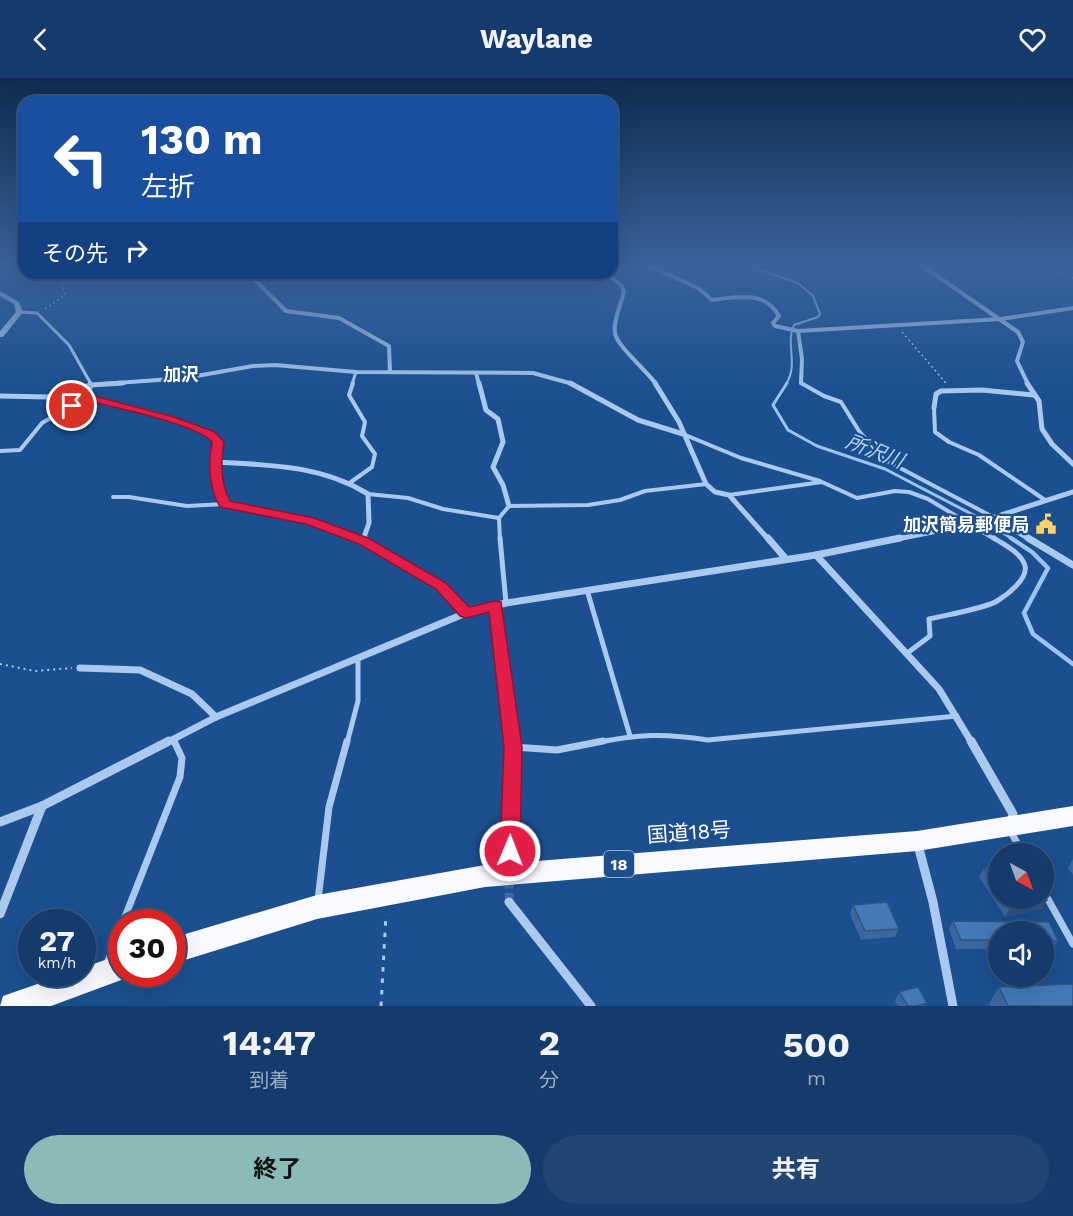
<!DOCTYPE html>
<html lang="ja">
<meta charset="utf-8">
<style>
body{margin:0;font-family:"Work Sans","Noto Sans JP",sans-serif;background:#214673;color:#f1f3f6;height:100vh;display:flex;flex-direction:column;font-size:22px;white-space:nowrap}
*{box-sizing:border-box;margin:0}
p{font-size:20px;color:#9dadc1}
.icon{flex:none;width:33px;height:33px;fill:none;stroke:currentColor;stroke-width:2;stroke-linecap:round;stroke-linejoin:round}
.map{position:relative;height:928px;overflow:hidden}
.drawer{display:flex;flex-direction:column;background:#143b6b;flex:1}
.drawer>*{flex:none}
.hud{position:absolute;left:18px;top:18px;width:600px;height:183px;border-radius:18px;box-shadow:0 6px 24px #0002,0 0 0 2px #33557e;background:#1a4fa0;color:#fff;overflow:hidden}
.needle{width:39px;rotate:139deg}
.buttons{position:absolute;left:988px;top:765px;display:grid;gap:12px}
.buttons a{display:grid;place-items:center;width:66px;height:66px;border-radius:50%;background:#143b6b;box-shadow:0 6px 24px #0002,0 0 0 2px #33557e;font-size:30px}
.speed{position:absolute;left:18px;top:831px;display:flex;gap:12px;font-size:30px;font-weight:700;text-align:center}
.speed>*{display:grid;place-content:center;width:78px;height:78px;border-radius:50%;background:#143b6b;box-shadow:0 6px 24px #0002,0 0 0 2px #33557e;line-height:1}
.speed small{font-size:15px;font-weight:400}
.speed .limit{border:9px solid #d22;background:#fff;color:#111}
.pin{position:absolute;display:grid;place-items:center;width:51px;height:51px;color:#fff;margin:-26px;border:3px solid #fff;border-radius:50%;box-shadow:0 2px 6px #0007}
.me{position:absolute;width:66px;margin:-33px;rotate:1deg;stroke-linejoin:round;filter:drop-shadow(0 0 4px #0008)}
.turn{display:flex;align-items:center;gap:21px;height:126px;padding:0 24px;font-size:27px}
.turn .icon{width:78px;height:78px;stroke-width:2.5}
.turn b{display:block;font-size:42px;line-height:51px}
.then{display:flex;align-items:center;height:57px;padding:0 24px;background:#0003;gap:12px;font-size:22px}
.eta{display:flex;justify-content:space-evenly;align-items:center;height:102px;text-align:center}
.eta b{font-size:36px;font-weight:700;line-height:42px}
.primary-button{display:flex;gap:12px;margin-top:auto;padding:12px 24px}
.primary-button a{flex:1;height:69px;border-radius:36px;background:#8bbbb9;color:#111;font-size:24px;font-weight:700;line-height:69px;text-align:center}
.primary-button a+a{background:#214673;color:#f1f3f6}
header{display:flex;justify-content:space-between;align-items:center;height:78px;padding:0 24px;background:#143b6b;font-size:27px;font-weight:700}
.map>svg:first-child{display:block}
.lines{fill:none;stroke-linecap:round;stroke-linejoin:round}
.stream-far2{stroke:#9cc4f0;stroke-width:2}
.stream-far1{stroke:#9cc4f0;stroke-width:3}
.stream{stroke:#9cc4f0;stroke-width:4.5}
.minor-tunnel{stroke:#3d69a0;stroke-width:9;stroke-dasharray:9 4.5;stroke-linecap:butt}
.path-far2{stroke:#a9c9ee;stroke-width:1.5;stroke-dasharray:2 3;stroke-linecap:butt}
.path-far1{stroke:#a9c9ee;stroke-width:2;stroke-dasharray:2 4;stroke-linecap:butt}
.path{stroke:#a9c9ee;stroke-width:3;stroke-dasharray:4.5 7;stroke-linecap:butt}
.service-far3{stroke:#a9c9ee;stroke-width:3}
.service-far2{stroke:#a9c9ee;stroke-width:4}
.service-far1{stroke:#a9c9ee;stroke-width:5}
.service{stroke:#a9c9ee;stroke-width:7}
.minor-far3{stroke:#a9c9ee;stroke-width:4}
.minor-far2{stroke:#a9c9ee;stroke-width:5}
.minor-far1{stroke:#a9c9ee;stroke-width:7}
.minor{stroke:#a9c9ee;stroke-width:9}
.tertiary{fill:#a9c9ee;fill-rule:evenodd}
.trunk{fill:#f8faff;fill-rule:evenodd}
.wall{fill:#3a679d}
.shaded-wall{fill:#305480}
.building{fill:#4478b7;stroke:#305480;stroke-width:1.5}
.route{fill:#e11d48;stroke:#92132f;stroke-width:1.5}
.labels{text-anchor:middle;dominant-baseline:central;stroke-width:4.5;stroke-linejoin:round;paint-order:stroke}
.shield{fill:#1b4f8f;stroke:#bbcadd;stroke-width:1.5}
.shield-label{font-size:16px;font-weight:bold;fill:#fff}
.far-quarter-label{font-size:18px;font-weight:bold;fill:#fff;stroke:#1b4f8f}
.poi-label{font-size:18px;font-weight:bold;fill:#fff;stroke:#1b4f8f;text-anchor:end}
.water-label{font-size:20px;font-style:italic;fill:#b5d3f5;stroke:#1b4f8f}
.near-street-label{font-size:21px;fill:#fff;stroke:#1b4f8f}
</style>
<header><svg class="icon" aria-label="back" viewBox="0 0 24 24"><path d="M15 5l-7 7 7 7"/></svg>Waylane<svg class="icon" aria-label="heart" viewBox="0 0 24 24"><path d="M12 20l-8-8c-3-5 5-10 8-4 3-6 11-1 8 4z"/></svg></header>
<div class="map">
<svg width="1073" height="928" viewBox="0 0 1073 928">
<rect width="100%" height="100%" fill="#1b4f8f"/>
<g class="lines">
<path class="stream-far2" d="M742 186 798 205 813 218 820 236 818 239 794 247C785 266 799 286 786 306"/>
<path class="stream-far1" d="M787 305 773 327 788 352 817 368 885 391 985 443 1014 462"/>
<path class="stream" d="M1011 460 1032 474 1048 490 1024 535 1033 556 1073 586"/>
<path class="minor-tunnel" d="M509 824 510 773"/>
<g class="path-far2">
<path d="M1039 186 1073 200"/>
<path d="M45 231 65 217 58 195"/>
<path d="M902 254 946 305"/>
</g>
<path class="path-far1" d="M0 586 35 593 72 590"/>
<path class="path" d="M381 928 386 836"/>
<g class="service-far3">
<path d="M20 234 37 235 69 267 91 306"/>
<path d="M352 306 356 294"/>
</g>
<g class="service-far2">
<path d="M90 305 91 307"/>
<path d="M801 305 824 318 841 324 859 353 883 381 993 439"/>
<path d="M934 330 935 354 949 364 979 377 1045 422"/>
<path d="M683 356 741 380 820 403"/>
<path d="M0 373 20 372 42 345 87 319C130 331 182 336 218 364L216 396 225 426 309 442 360 462"/>
<path d="M351 404 372 389 375 376 362 358 365 344 349 317 353 305"/>
<path d="M368 416 408 420 443 431 499 440"/>
<path d="M729 417 822 404 857 420 895 413 909 414 928 421 996 462"/>
<path d="M113 419H129L187 428 225 426"/>
<path d="M500 462 499 440 509 428 588 427 620 422 645 413 706 406"/>
</g>
<g class="service-far1">
<path d="M356 460 363 463"/>
<path d="M500 460 506 525"/>
<path d="M587 512 630 658"/>
<path d="M906 576 930 558 929 541C945 537 984 531 997 523 1007 517 1028 501 1025 488 1022 475 1004 467 994 460"/>
<path d="M173 661 175 665"/>
<path d="M347 665 358 623V580"/>
<path d="M595 665C638 656 664 655 708 662L957 638"/>
</g>
<g class="service">
<path d="M513 669 557 672 603 663"/>
<path d="M1010 752 1023 776"/>
<path d="M1044 814 1073 866"/>
<path d="M318 822 329 729 347 663"/>
<path d="M123 844 180 699 182 680 174 663"/>
<path d="M107 885 122 849"/>
</g>
<g class="minor-far3">
<path d="M645 186 698 210 712 222C737 219 765 212 779 238L773 245 775 248 798 253 1001 241 1073 230"/>
<path d="M920 186 1018 254 1023 264 1017 283 1028 306"/>
<path d="M255 195 252 199 286 233 339 240 389 268 390 294"/>
<path d="M519 195 524 201"/>
<path d="M606 195 622 208 624 214C621 226 613 243 615 255 616 267 648 294 656 306"/>
<path d="M798 253 802 281 801 305"/>
<path d="M476 295 479 306"/>
<path d="M103 306 185 300 253 288 275 287 356 294 533 295 573 306"/>
</g>
<g class="minor-far2">
<path d="M479 305 486 332 498 341 503 364 493 389 503 407 509 428"/>
<path d="M570 305 638 342 683 356"/>
<path d="M655 305 679 344 706 406 715 414 729 417 769 462"/>
<path d="M1027 305 1039 323 1042 351 1052 366 1073 386"/>
<path d="M0 318 47 319 91 307 123 305"/>
<path d="M87 319 91 307"/>
<path d="M934 330 936 316 941 313 982 312 1033 317"/>
<path d="M215 384C269 387 321 387 368 416L369 445 363 462"/>
<path d="M994 440 1031 462"/>
<path d="M892 462 973 446 1073 414"/>
</g>
<g class="minor-far1">
<path d="M364 460 363 463 441 508 466 535"/>
<path d="M768 460 786 481"/>
<path d="M1028 460 1073 487"/>
<path d="M816 477 939 611 972 665"/>
<path d="M495 528 512 665"/>
<path d="M80 590 140 592 192 616 216 639"/>
<path d="M166 665 216 639 466 535 506 525 816 477 900 460"/>
</g>
<g class="minor">
<path d="M971 663 1013 736 1011 744"/>
<path d="M0 744 42 728 169 663"/>
<path d="M918 767 933 824 953 928"/>
<path d="M510 773 512 663"/>
<path d="M509 824 591 928"/>
<path d="M0 836 42 728"/>
</g>
<path class="tertiary" d="M0 213 19 224 23 234 3 259H0V253L16 234 14 226 0 218Z"/>
<g class="trunk">
<path d="M1073 728V748L917 773 485 809 317 841 172 886V860L317 817 485 787 917 753Z"/>
<path d="M122 876V896H133L132 898 51 928H0L3 918 66 896H82V890Z"/>
</g>
</g>
<g class="wall">
<path d="M1073 781V797L1068 790Z"/>
<path d="M999 788V820H1044L1047 822 1042 831 1005 839 979 799 984 790Z"/>
<path d="M853 827 899 851 895 859 861 862 850 836Z"/>
<path d="M953 843 1049 844 1058 863 1052 872H1044V854H999V871H956L949 851Z"/>
<path d="M999 909 1073 928H990L989 925Z"/>
<path d="M899 914 925 928H898L895 923Z"/>
</g>
<path class="shaded-wall" d="M1047 822 1042 831 1005 839 1010 830Z"/>
<g class="building">
<path d="M999 788V813L984 790Z"/>
<path d="M1044 818 1047 822 1010 830 1004 820H1044Z"/>
<path d="M887 824 899 851 865 853 853 827Z"/>
<path d="M953 843 1049 844 1058 863H1044V854H999V862H961Z"/>
<path d="M1073 906V928H1008L999 909Z"/>
<path d="M918 909 927 925 916 928H908L899 914Z"/>
</g>
<linearGradient id="sky" x2="0" y2="1"><stop stop-color="#0f2b4f"/><stop offset="0.59" stop-color="#39639b"/><stop offset="1" stop-color="#39639b" stop-opacity="0"/></linearGradient>
<rect width="1073" height="316" fill="url(#sky)"/>
<path class="route" d="M87 316 174 339 215 354 224 364C221 384 220 404 230 423L314 440 368 460 446 505 469 529 495 523 501 524 522 669 520 773 517 779 510 781 503 779 500 773 504 669 489 534 466 540 460 538 436 511 359 466 306 446 220 429C208 409 208 387 212 364 197 346 115 330 89 323L72 331 67 328Z"/>
<defs>
<g id="civic-bare" transform="scale(1.62)"><path d="M-.6-6.5H3V-4.5H.6V-3L4-1V1h2V6H-6V1h2V-1L-.6-3ZM-1.2 2.5V6h2.4V2.5Z" fill="#ffd166" stroke="#1b4f8f" stroke-width="2.5" paint-order="stroke"/></g>
</defs>
<g fill-rule="evenodd">
<use href="#civic-bare" x="1046" y="446"/>
</g>
<g class="labels">
<rect class="shield" x="604" y="773" width="30" height="26" rx="4.5"/>
<g class="shield-label">
<text x="619" y="786">18</text>
</g>
<g class="far-quarter-label">
<text x="181" y="296">加沢</text>
</g>
<g class="poi-label">
<text x="1029" y="446">加沢簡易郵便局</text>
</g>
<g class="water-label">
<text transform="translate(875 373) rotate(21)">所沢川</text>
</g>
<g class="near-street-label">
<text transform="translate(689 754) rotate(-4)">国道18号</text>
</g>
</g>
</svg>
<div class="buttons">
<a><svg class="needle" viewBox="-14 -14 28 28"><path d="M0-13l5 13h-10z" fill="#e53935"/><path d="M0 13l5-13h-10z" fill="#9dadc1"/></svg></a>
<a><svg class="icon" aria-label="sound" viewBox="0 0 24 24"><path d="M4 9h4l5-4v14l-5-4H4zM17 9q2 3 0 6"/></svg></a>
</div>
<div class="speed"><div>27<small>km/h</small></div><div class="limit">30</div></div>
<div class="pin" style="left:72px;top:328px;background:#d93025"><svg class="icon" aria-label="arrive" viewBox="0 0 24 24"><path d="M6 21V4h12l-3 4 3 4H6"/></svg></div>
<svg class="me" style="left:510px;top:773px" viewBox="-20 -20 40 40"><circle r="17" fill="#e11d48" stroke="#fff" stroke-width="3"/><path d="M0-11L8 9 0 5-8 9z" fill="#fff"/></svg>
<div class="hud">
<div class="turn"><svg class="icon" aria-label="left" viewBox="0 0 24 24"><path d="M17 20v-9H6M10 6l-5 5 5 5"/></svg><div><b>130 m</b>左折</div></div>
<div class="then">その先<svg class="icon" aria-label="right" viewBox="0 0 24 24"><path d="M7 20v-9h11M14 6l5 5-5 5"/></svg></div>
</div>
</div>
<section class="drawer">
<div class="eta">
<div><b>14:47</b><p>到着</p></div>
<div><b>2</b><p>分</p></div>
<div><b>500</b><p>m</p></div>
</div>
<div class="primary-button"><a>終了</a><a>共有</a></div>
</section>
